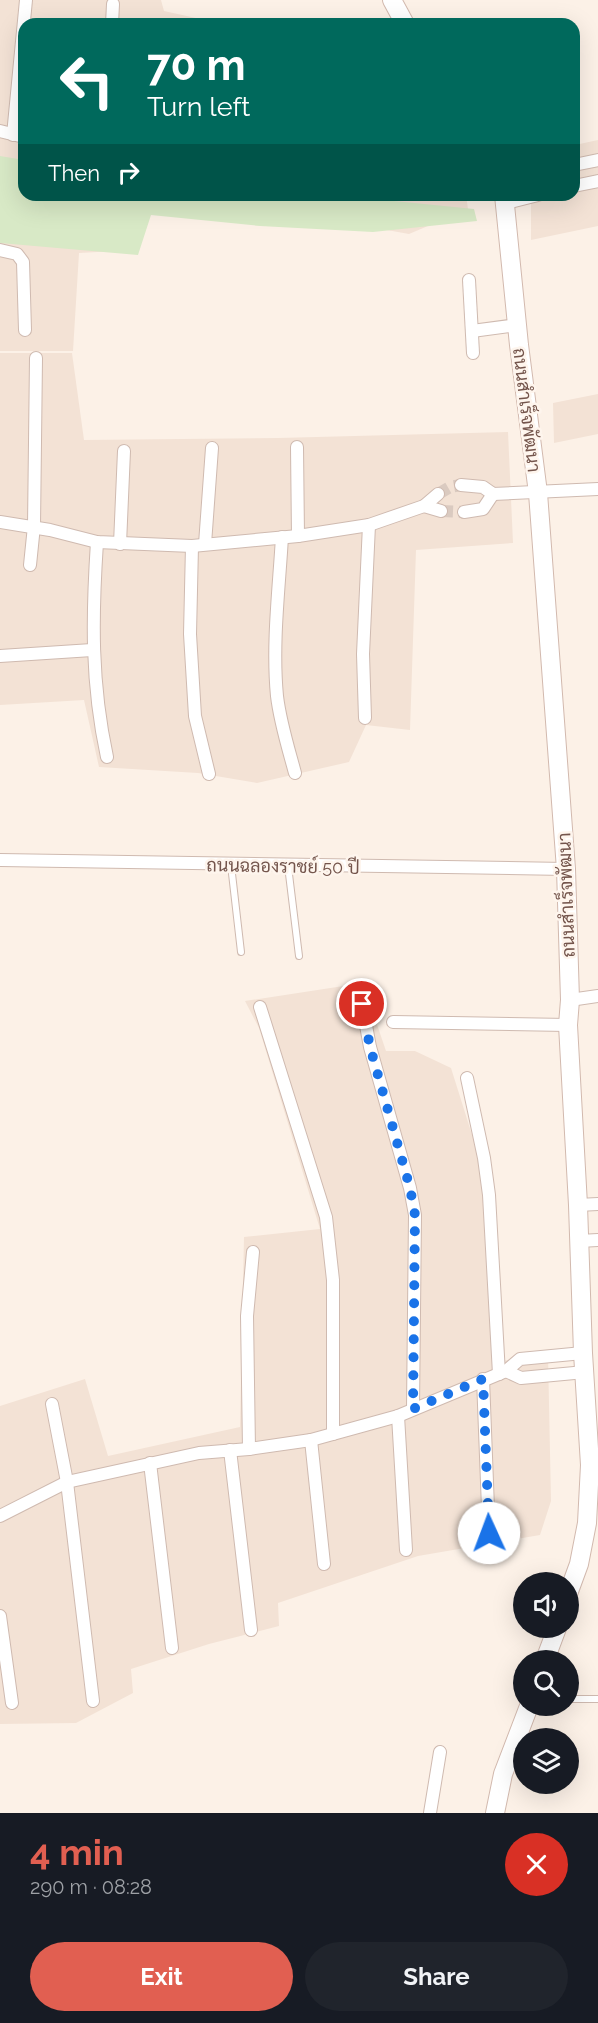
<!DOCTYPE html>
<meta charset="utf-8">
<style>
body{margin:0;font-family:Raleway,Sarabun,sans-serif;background:#20242c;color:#f1f3f6;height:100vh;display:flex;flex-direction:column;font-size:22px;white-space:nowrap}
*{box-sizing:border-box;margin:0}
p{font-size:20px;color:#9ea1a6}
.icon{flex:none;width:33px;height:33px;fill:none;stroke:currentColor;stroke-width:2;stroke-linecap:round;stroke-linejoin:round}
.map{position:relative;height:1813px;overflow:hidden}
.details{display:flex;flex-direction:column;background:#171b24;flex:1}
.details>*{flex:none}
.top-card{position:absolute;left:18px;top:18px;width:562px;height:183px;border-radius:18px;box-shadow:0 6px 24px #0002;background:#00695c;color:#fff;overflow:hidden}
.buttons{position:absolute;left:513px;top:1572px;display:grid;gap:12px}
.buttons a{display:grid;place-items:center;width:66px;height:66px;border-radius:50%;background:#171b24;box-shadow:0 6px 24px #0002;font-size:30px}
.pin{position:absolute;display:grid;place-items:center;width:51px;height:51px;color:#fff;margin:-26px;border:3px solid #fff;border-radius:50%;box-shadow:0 2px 6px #0007}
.me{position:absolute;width:66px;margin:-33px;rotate:358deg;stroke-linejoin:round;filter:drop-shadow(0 0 4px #0008)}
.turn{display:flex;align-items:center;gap:21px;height:126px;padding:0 30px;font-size:27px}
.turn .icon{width:78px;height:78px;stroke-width:2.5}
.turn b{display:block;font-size:42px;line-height:51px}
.then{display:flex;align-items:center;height:57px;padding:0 30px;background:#0003;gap:12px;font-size:22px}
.round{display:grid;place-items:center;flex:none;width:63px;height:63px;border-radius:32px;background:#20242c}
.overview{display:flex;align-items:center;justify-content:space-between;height:102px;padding:0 30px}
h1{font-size:36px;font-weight:700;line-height:45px;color:#e15f51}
.button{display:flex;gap:12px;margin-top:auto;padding:12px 30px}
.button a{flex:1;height:69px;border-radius:36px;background:#e15f51;color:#fff;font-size:24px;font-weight:700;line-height:69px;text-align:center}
.button a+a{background:#20242c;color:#f1f3f6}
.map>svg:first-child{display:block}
.residential{fill:#f3e2d5}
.green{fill:#d8e9c6}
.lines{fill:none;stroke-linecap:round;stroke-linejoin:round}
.street-tunnel{stroke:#dacac0;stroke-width:12;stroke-dasharray:12 6;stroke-linecap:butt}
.lane-casing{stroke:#cfbab0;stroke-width:8}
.street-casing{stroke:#cfbab0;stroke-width:14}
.secondary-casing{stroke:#d2b9ae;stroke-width:20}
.lane{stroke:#fff;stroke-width:6}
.street{stroke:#fff;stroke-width:12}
.secondary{stroke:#fff;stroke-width:18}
.route{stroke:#1a73e8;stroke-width:10;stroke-dasharray:0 18}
.labels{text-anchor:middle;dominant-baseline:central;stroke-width:5;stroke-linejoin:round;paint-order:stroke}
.street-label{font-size:18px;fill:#74554c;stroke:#fef5ed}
</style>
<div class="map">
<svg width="598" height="1813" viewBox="0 0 598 1813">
<rect width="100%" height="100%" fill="#fcf1e7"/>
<g class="residential">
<path d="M0 0H161L164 11 223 24H24V195H466L468 209 409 234 348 223 147 203 134 250 79 253 73 351H0Z"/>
<path d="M598 140V226L531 240V195H574L575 145Z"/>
<path d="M0 353H72L84 440 278 438 508 432 513 543 416 550 410 730 366 725 349 762 257 783 198 773 99 767 84 700 0 705Z"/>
<path d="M598 394V434L554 443 553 403Z"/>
<path d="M363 983 386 1051H415L451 1068 484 1173 492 1362 548 1355 551 1501 540 1535 418 1556 278 1603 279 1626 209 1644 131 1669 133 1693 76 1723 0 1724V1406L85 1379 108 1456 240 1427 244 1237 320 1229 259 1028 245 1001Z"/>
</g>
<path class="green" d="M0 156 24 160V195H334L474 209 477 221 373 232 260 226 151 215 138 255 0 243Z"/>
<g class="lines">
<g class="street-tunnel">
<path d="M438 494 450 487 461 485"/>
<path d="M441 511 464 512"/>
</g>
<g class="lane-casing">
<g id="lane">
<path d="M231 865 241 952"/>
<path d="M288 866 299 956"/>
<path d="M568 1699H598"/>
</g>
</g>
<g class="street-casing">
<g id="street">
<path d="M112 24 113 4"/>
<path d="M0 131 24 137"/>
<path d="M13 135 26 0"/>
<path d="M574 165 598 160"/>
<path d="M574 186 598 181"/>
<path d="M506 203 538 195"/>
<path d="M0 250 17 254 23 262 25 330"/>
<path d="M469 280 473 353"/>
<path d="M472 331 517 325"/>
<path d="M297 447 298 536"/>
<path d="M461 485 483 487 493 494 598 489"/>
<path d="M424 506 441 511"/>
<path d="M464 512 483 509 493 494"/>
<path d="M0 522 50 530 97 542 192 546 298 536 369 525 424 506 438 494"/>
<path d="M282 537C279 589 272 644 277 696 280 722 288 747 295 773"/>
<path d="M97 542C92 618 91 683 107 757"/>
<path d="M120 544 124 451"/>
<path d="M205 544 212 448"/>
<path d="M192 546 190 634 195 716 209 774"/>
<path d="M30 565 34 526 36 358"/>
<path d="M0 656 92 650"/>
<path d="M365 718 363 654 369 525"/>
<path d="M0 860 566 869"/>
<path d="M570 1000 598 996"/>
<path d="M362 1004 370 1047 410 1188 415 1215 413 1409"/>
<path d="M260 1007 326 1217 333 1280V1434"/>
<path d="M393 1022 568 1025"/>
<path d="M467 1078 484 1158 489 1195 499 1374"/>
<path d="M578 1205 598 1204"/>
<path d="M579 1241 598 1240"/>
<path d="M506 1371 521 1378 585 1372"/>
<path d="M483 1379 489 1534"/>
<path d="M52 1404 67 1482 93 1701"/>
<path d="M398 1416 406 1550"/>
<path d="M311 1440 324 1564"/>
<path d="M249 1449 247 1316 253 1252"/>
<path d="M230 1450 251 1630"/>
<path d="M150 1463 172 1648"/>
<path d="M0 1516 67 1482 199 1453 249 1449 311 1440 398 1416 506 1371 520 1359 583 1353"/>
<path d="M0 1616 12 1703"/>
<path d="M430 1813 440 1752"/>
</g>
</g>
<g class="secondary-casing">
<g id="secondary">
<path d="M392 0 405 24"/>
<path d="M504 195 519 345 538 493 566 869 570 1000 568 1025 578 1205 583 1353 590 1465 587 1523 579 1564 568 1594"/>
<path d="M545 1660 557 1628"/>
<path d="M495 1813 503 1774 529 1706"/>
</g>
</g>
<use href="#lane" class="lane"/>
<use href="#street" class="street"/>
<use href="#secondary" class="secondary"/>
</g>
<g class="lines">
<path class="route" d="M362 1004 370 1047 410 1188 415 1215 413 1409 483 1379 489 1533"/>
</g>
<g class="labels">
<g class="street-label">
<text transform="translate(527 410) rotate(83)">ถนนสำเร็จพัฒนา</text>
<text transform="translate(283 866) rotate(1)">ถนนฉลองราชย์ 50 ปี</text>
<text transform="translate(566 895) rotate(-92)">ถนนสำเร็จพัฒนา</text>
</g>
</g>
</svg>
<div class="buttons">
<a><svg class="icon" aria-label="sound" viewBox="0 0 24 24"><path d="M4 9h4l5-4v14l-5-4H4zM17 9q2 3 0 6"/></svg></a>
<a><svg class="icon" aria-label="search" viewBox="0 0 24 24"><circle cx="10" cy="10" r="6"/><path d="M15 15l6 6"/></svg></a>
<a><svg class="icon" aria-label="layers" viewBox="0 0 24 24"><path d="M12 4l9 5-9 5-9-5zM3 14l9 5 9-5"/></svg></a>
</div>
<div class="pin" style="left:362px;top:1004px;background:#d93025"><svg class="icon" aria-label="arrive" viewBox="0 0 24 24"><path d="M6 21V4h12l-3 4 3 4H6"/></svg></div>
<svg class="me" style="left:489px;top:1533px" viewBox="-20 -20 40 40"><circle r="19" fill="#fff"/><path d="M0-13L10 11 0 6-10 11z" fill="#1a73e8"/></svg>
<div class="top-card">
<div class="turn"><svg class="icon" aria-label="left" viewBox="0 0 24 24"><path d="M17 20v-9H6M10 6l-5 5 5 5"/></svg><div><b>70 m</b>Turn left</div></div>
<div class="then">Then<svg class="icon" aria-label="right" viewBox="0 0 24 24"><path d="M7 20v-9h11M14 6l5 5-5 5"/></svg></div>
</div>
</div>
<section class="details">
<div class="overview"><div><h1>4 min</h1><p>290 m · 08:28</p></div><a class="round" style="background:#d93025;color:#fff"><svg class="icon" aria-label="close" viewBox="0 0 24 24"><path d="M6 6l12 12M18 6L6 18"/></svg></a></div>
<div class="button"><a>Exit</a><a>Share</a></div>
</section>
